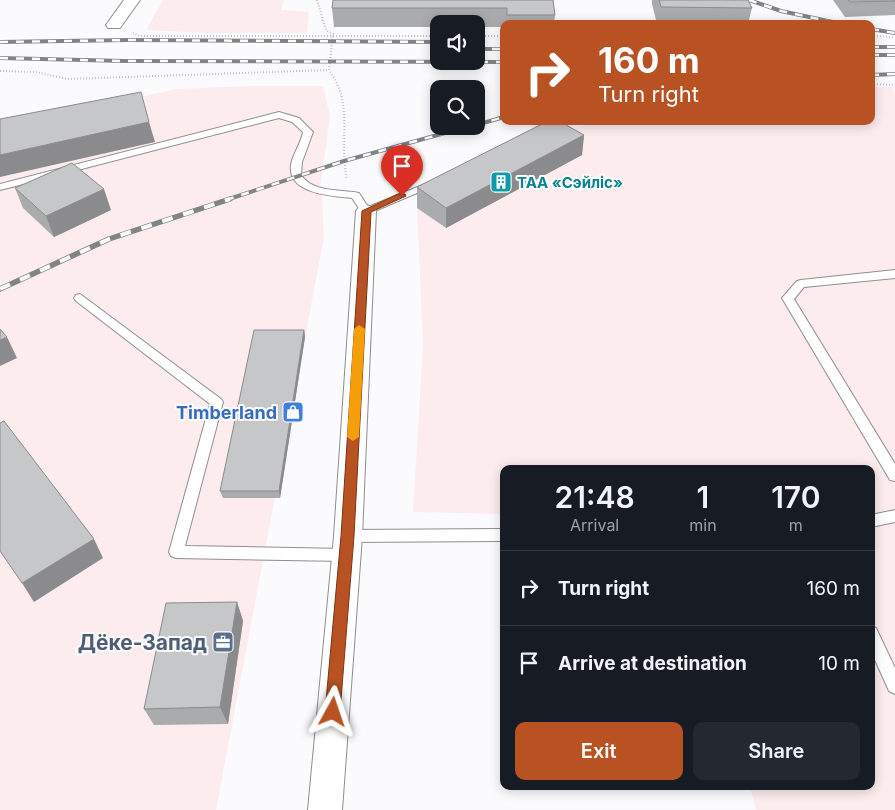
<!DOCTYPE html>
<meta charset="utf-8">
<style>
body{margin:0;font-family:Inter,sans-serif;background:#242831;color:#f1f3f6;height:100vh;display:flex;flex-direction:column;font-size:19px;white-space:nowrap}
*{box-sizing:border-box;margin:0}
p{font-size:16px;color:#9ea1a6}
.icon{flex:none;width:28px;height:28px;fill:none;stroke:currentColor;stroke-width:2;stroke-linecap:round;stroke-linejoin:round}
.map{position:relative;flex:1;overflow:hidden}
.side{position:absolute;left:500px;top:465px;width:375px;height:325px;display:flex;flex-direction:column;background:#171b24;border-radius:10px;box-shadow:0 2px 12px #0003}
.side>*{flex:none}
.hud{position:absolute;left:500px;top:20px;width:375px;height:105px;border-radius:10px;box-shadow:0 2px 12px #0003;background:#b85223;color:#fff;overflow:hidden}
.buttons{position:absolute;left:430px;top:15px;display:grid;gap:10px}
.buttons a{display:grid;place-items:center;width:55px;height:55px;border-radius:10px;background:#171b24;box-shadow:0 2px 12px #0003;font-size:25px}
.pin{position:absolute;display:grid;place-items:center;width:42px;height:42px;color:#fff;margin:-51px -21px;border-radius:50% 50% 50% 0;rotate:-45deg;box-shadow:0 0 5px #0007}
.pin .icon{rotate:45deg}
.me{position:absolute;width:55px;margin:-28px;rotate:5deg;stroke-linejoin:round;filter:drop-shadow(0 0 4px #0008)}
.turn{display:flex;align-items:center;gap:18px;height:105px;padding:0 15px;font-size:22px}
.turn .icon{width:65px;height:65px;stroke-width:2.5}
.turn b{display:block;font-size:35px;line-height:42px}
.eta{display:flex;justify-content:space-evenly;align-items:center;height:85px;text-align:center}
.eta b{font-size:30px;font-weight:600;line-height:35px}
.action{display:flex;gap:10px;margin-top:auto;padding:10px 15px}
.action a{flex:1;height:58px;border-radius:10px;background:#b85223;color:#fff;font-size:20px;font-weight:600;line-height:58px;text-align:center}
.action a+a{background:#242831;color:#f1f3f6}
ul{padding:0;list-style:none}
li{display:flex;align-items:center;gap:15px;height:75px;padding:0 15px;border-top:1px solid #363941}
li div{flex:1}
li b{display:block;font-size:19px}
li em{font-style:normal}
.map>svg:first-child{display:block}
.industrial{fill:#fdecee}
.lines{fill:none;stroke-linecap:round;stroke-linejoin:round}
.lane-casing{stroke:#8e8e91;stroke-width:2}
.street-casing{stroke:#8e8e91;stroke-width:2}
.path{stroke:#888889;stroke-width:2;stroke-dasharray:0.5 2.5;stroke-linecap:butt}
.lane{fill:#fff;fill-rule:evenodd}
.street{fill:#fff;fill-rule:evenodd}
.rail-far1-casing{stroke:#828383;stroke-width:4}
.rail-casing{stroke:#828383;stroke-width:5.5}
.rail-far1{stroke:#fbfbfd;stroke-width:2.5;stroke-dasharray:8;stroke-linecap:butt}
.rail{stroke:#fbfbfd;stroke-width:4;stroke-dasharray:11;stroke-linecap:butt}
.wall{fill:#aaabad}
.shaded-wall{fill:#8b8b8d}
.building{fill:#c6c7c9;stroke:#8b8b8d}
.route{fill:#b85223;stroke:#783517}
.slow{fill:#f59e0b}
.labels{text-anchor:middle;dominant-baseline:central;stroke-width:4;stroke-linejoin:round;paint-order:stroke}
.far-culture-label{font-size:15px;font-weight:bold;fill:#0d838f;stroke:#fbfbfd;text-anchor:start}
.shop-label{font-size:18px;font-weight:bold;fill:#366cbe;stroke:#fbfbfd;text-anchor:end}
.near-service-label{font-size:21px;font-weight:bold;fill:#4e5e75;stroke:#fbfbfd;text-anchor:end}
</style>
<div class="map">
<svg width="895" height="810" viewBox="0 0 895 810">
<rect width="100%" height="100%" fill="#fbfbfd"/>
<g class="industrial">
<path d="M163 0H284L281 10 309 12 307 33H203L146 30Z"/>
<path d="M251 86H323L330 116 321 182 324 237 216 810H0V128L176 89Z"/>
<path d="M871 87 893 88 895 95V810H756L750 786H871V469H504V514L413 512 423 345 417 208 447 228 581 156 552 138 595 121H871Z"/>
</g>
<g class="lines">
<g class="lane-casing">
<g id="lane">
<path d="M279 112 299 118 313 132 302 162 301 175C313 193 340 189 359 193L368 207 430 182H436L438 184 370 213H362L352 198C332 196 287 194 291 165 293 153 301 144 303 132L292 122 279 118 0 190V184Z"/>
<path d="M895 270V278L804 287 794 299 895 464V481L890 480 782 298 797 281 801 280Z"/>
<path d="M80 294 221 399 223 402 185 546 346 549 351 551 353 555 351 559 346 561 176 558 171 556 169 552 210 404 76 301 74 298 76 295Z"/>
<path d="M895 510V522L871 527V515Z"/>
<path d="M504 529V541L348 542 343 540 341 536 343 532 348 530Z"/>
<path d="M871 626 876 628 895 668V694L889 691 871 651Z"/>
</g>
</g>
<g class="street-casing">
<g id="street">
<path d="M124 0H140L120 28H108L106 25Z"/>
<path d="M366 205 373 207 376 211 362 536 342 810H308L334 536 356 211 359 207Z"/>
</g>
</g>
<g class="path">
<path d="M317 0 326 30 333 34 329 70C355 106 338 139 347 179"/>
<path d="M133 33 140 36H439"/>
<path d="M476 36H504"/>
<path d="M871 36 895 37"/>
<path d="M0 71 35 72 68 79 329 70"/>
<path d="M871 84 895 85"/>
<path d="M536 127 549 121"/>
</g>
<use href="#lane" class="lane"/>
<use href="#street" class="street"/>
<g class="rail-far1-casing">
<g id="rail-far1">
<path d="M749 0 781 11 842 24"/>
<path d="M871 29 895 33"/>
<path d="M0 42 128 40 439 42"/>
<path d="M871 47H895"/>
<path d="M476 49H504"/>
<path d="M871 55H895"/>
<path d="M0 58 124 61 504 62"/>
<path d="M871 75 895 74"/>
<path d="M476 125 504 117"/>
<path d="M226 200 344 161 470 126"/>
</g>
</g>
<g class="rail-casing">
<path id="rail" d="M0 289 109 239 230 199"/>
</g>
<use href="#rail-far1" class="rail-far1"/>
<use href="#rail" class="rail"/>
</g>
<g class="wall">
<path d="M553 0 555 15 554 24H504V27H476V24H439V27H334L332 8Z"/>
<path d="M652 0H748L752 8 748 24H657L652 4Z"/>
<path d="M833 0H895V15L845 17Z"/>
<path d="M584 135 582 155 446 228 417 208V187Z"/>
<path d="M15 188 111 210 54 237 23 208Z"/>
<path d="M304 330 305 337 280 498H223L220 491Z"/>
<path d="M237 602 243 621 228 724 154 725 144 709Z"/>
</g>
<g class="shaded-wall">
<path d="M149 122 155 142 0 177V155Z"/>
<path d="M584 135 582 155 446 228V208Z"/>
<path d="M104 189 111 210 54 237 46 216Z"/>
<path d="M304 330 305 337 280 498 279 491Z"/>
<path d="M7 337 17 358 0 366V340Z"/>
<path d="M94 539 103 558 34 602 22 583Z"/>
<path d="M237 602 243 621 228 724 220 707Z"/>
</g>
<g class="building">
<path d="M333 0H553L555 15H507V8H332Z"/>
<path d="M659 0H748L752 8 661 7Z"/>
<path d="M848 0H895V1L850 2Z"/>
<path d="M141 92 149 122 0 155V119Z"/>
<path d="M548 121H559L584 135 446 208 417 187Z"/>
<path d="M72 163 104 189 46 216 15 188Z"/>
<path d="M0 329 7 337 0 340Z"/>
<path d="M254 330H304L279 491H220Z"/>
<path d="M4 421 94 539 22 583 0 551V423Z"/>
<path d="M237 602 220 707 144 709 166 603Z"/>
</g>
<path class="route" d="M398 194H405L406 196 371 212 354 536 340 712 338 717 333 719 328 717 325 712 341 536 362 211Z"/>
<path class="slow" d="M359 325 365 329 359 437 353 441 347 437 354 329Z"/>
<defs>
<g id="building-square" transform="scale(1.125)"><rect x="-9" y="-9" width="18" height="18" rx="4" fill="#0f9aa8" stroke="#fbfbfd"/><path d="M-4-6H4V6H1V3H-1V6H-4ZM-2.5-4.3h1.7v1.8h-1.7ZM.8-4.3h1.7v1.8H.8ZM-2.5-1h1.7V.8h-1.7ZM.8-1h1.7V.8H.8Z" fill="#fff"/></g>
<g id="shop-square" transform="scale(1.125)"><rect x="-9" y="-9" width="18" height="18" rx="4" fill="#3f7fe0" stroke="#fbfbfd"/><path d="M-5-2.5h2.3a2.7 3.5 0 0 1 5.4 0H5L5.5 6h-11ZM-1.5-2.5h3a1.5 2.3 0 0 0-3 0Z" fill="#fff"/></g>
<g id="office-square" transform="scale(1.125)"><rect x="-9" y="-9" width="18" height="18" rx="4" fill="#5c6f8a" stroke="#fbfbfd"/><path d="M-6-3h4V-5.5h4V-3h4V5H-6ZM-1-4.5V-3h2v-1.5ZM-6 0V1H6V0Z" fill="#fff"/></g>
</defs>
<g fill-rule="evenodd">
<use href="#building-square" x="501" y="182"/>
<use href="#shop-square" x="293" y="412"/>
<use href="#office-square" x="223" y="642"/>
</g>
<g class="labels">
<g class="far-culture-label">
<text x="517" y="182">ТАА «Сэйліс»</text>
</g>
<g class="shop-label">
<text x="277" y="412">Timberland</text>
</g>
<g class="near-service-label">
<text x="207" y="642">Дёке-Запад</text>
</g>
</g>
</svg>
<div class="buttons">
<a><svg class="icon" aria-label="sound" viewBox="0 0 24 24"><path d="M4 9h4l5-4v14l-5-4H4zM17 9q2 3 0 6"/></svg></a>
<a><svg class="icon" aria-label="search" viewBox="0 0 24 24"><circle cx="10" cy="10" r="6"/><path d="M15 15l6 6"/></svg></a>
</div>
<div class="pin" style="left:402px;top:196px;background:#d93025"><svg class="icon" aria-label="arrive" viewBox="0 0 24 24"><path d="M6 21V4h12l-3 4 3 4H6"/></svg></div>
<svg class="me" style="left:333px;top:712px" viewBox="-20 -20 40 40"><path d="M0-17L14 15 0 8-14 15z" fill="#b85223" stroke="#fff" stroke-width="4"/></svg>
<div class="hud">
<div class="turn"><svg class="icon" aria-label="right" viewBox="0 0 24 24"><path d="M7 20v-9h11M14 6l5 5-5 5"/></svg><div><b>160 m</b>Turn right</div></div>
</div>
<section class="side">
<div class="eta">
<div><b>21:48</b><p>Arrival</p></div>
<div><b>1</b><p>min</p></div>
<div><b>170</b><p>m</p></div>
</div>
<ul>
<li><svg class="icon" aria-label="right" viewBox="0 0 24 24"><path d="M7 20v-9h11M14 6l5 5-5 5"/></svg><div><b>Turn right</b></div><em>160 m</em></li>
<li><svg class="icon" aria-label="arrive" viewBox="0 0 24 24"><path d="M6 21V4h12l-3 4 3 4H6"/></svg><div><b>Arrive at destination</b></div><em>10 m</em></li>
</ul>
<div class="action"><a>Exit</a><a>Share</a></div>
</section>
</div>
